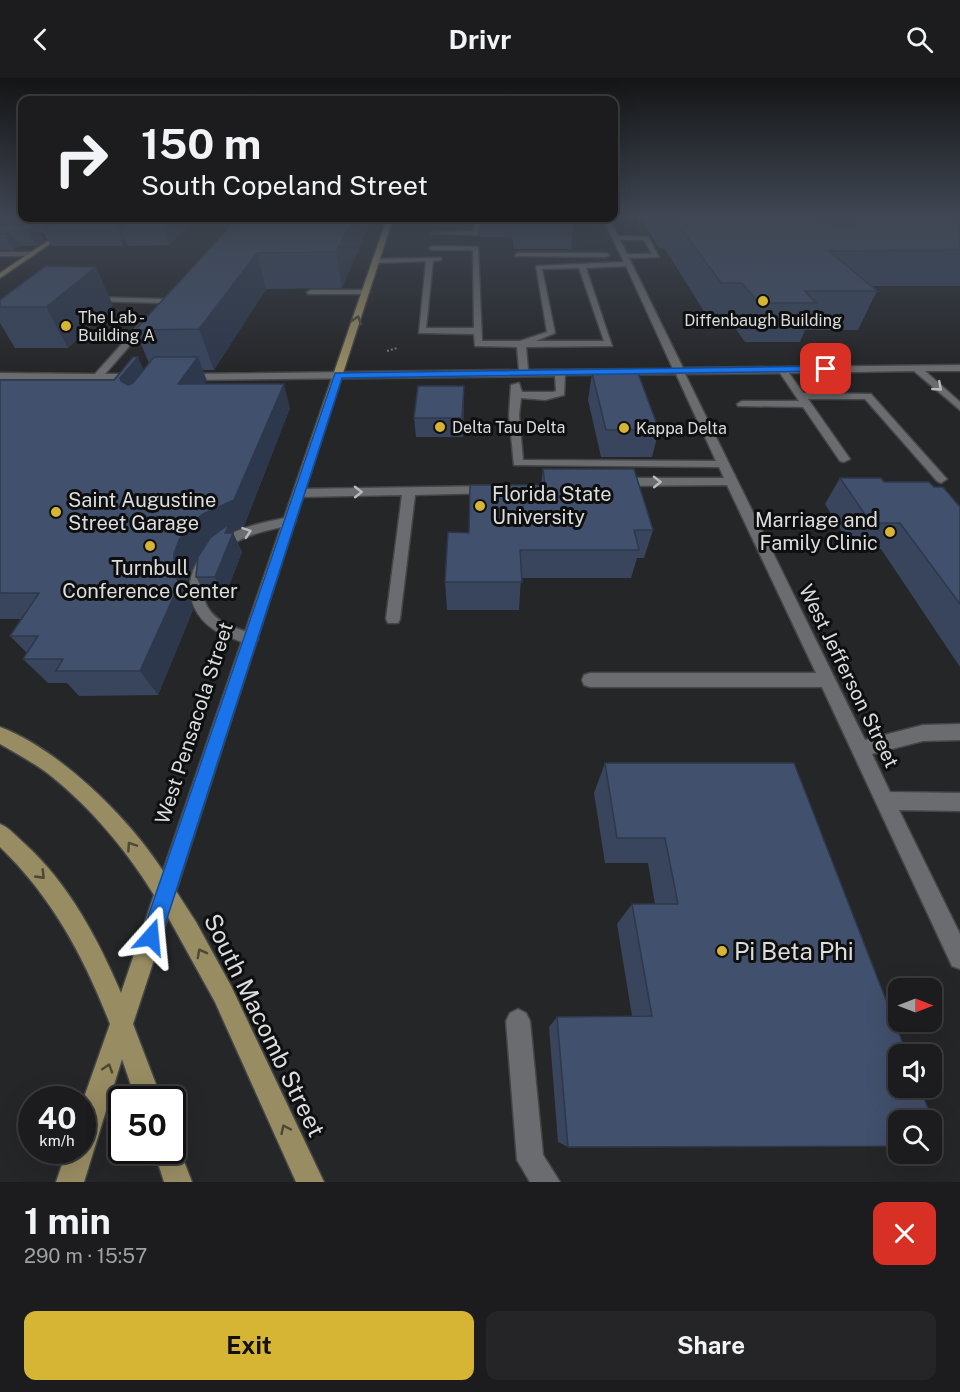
<!DOCTYPE html>
<meta charset="utf-8">
<style>
body{margin:0;font-family:"Public Sans",sans-serif;background:#252527;color:#f1f3f6;height:100vh;display:flex;flex-direction:column;font-size:22px;white-space:nowrap}
*{box-sizing:border-box;margin:0}
p{font-size:20px;color:#a0a1a4}
.icon{flex:none;width:33px;height:33px;fill:none;stroke:currentColor;stroke-width:2;stroke-linecap:round;stroke-linejoin:round}
.map{position:relative;height:1104px;overflow:hidden}
.sheet{display:flex;flex-direction:column;background:#1c1c1e;flex:1}
.sheet>*{flex:none}
.guide{position:absolute;left:18px;top:18px;width:600px;height:126px;border-radius:12px;box-shadow:0 6px 24px #0002,0 0 0 2px #3a3a3c;background:#1c1c1e;color:#f1f3f6;overflow:hidden}
.needle{width:39px;rotate:90deg}
.fabs{position:absolute;left:888px;top:900px;display:grid;gap:12px}
.fabs a{display:grid;place-items:center;width:54px;height:54px;border-radius:12px;background:#1c1c1e;box-shadow:0 6px 24px #0002,0 0 0 2px #3a3a3c;font-size:30px}
.speed{position:absolute;left:18px;top:1008px;display:flex;gap:12px;font-size:30px;font-weight:700;text-align:center}
.speed>*{display:grid;place-content:center;width:78px;height:78px;border-radius:50%;background:#1c1c1e;box-shadow:0 6px 24px #0002,0 0 0 2px #3a3a3c;line-height:1}
.speed small{font-size:15px;font-weight:400}
.speed .limit{border:3px solid #111;border-radius:9px;background:#fff;color:#111}
.pin{position:absolute;display:grid;place-items:center;width:51px;height:51px;color:#fff;margin:-26px;border-radius:12px;box-shadow:0 3px 9px #0006}
.me{position:absolute;width:66px;margin:-33px;rotate:18deg;stroke-linejoin:round;filter:drop-shadow(0 0 4px #0008)}
.turn{display:flex;align-items:center;gap:21px;height:126px;padding:0 24px;font-size:27px}
.turn .icon{width:78px;height:78px;stroke-width:2.5}
.turn b{display:block;font-size:42px;line-height:51px}
.round{display:grid;place-items:center;flex:none;width:63px;height:63px;border-radius:12px;background:#252527}
.overview{display:flex;align-items:center;justify-content:space-between;height:102px;padding:0 24px}
h1{font-size:36px;font-weight:700;line-height:45px}
.cta{display:flex;gap:12px;margin-top:auto;padding:12px 24px}
.cta a{flex:1;height:69px;border-radius:12px;background:#d6b534;color:#111;font-size:24px;font-weight:700;line-height:69px;text-align:center}
.cta a+a{background:#252527;color:#f1f3f6}
header{display:flex;justify-content:space-between;align-items:center;height:78px;padding:0 24px;background:#1c1c1e;font-size:27px;font-weight:700}
.map>svg:first-child{display:block}
.lines{fill:none;stroke-linecap:round;stroke-linejoin:round}
.minor-casing{stroke:#444546;stroke-width:3}
.major-casing{stroke:#444546;stroke-width:3}
.path{stroke:#77787a;stroke-width:2;stroke-dasharray:2 2;stroke-linecap:butt}
.minor{fill:#6b6c6f;fill-rule:evenodd}
.major{fill:#988c62;fill-rule:evenodd}
.wall{fill:#38455d}
.shaded-wall{fill:#2e384c}
.building{fill:#41506c;stroke:#2e384c;stroke-width:1.5;fill-rule:evenodd}
.oneway{stroke:#4d4735}
.oneway2{stroke:#babbbd}
.route{fill:#1a73e8;stroke:#114b97;stroke-width:1.5}
.poi-dot{fill:#d6b534;stroke:#0f0f10;stroke-width:2}
.labels{text-anchor:middle;dominant-baseline:central;stroke-width:6;stroke-linejoin:round;paint-order:stroke}
.far-poi-label{font-size:16px;fill:#dcddde;stroke:#0f0f10;text-anchor:start}
.poi-label{font-size:20px;fill:#dcddde;stroke:#0f0f10;text-anchor:start}
.street-label{font-size:20px;fill:#dcddde;stroke:#0f0f10}
.near-poi-label{font-size:24px;fill:#dcddde;stroke:#0f0f10;text-anchor:start}
.near-street-label{font-size:24px;fill:#dcddde;stroke:#0f0f10}
</style>
<header><svg class="icon" aria-label="back" viewBox="0 0 24 24"><path d="M15 5l-7 7 7 7"/></svg>Drivr<svg class="icon" aria-label="search" viewBox="0 0 24 24"><circle cx="10" cy="10" r="6"/><path d="M15 15l6 6"/></svg></header>
<div class="map">
<svg width="960" height="1104" viewBox="0 0 960 1104">
<rect width="100%" height="100%" fill="#252628"/>
<g class="lines">
<g class="minor-casing">
<g id="minor">
<path d="M389 140H478L481 142 480 155 477 157 431 155 474 153 475 144 387 143Z"/>
<path d="M554 140H609L618 158 648 159 659 179 629 180 683 290 960 287V293H925L960 324V332L914 293 789 295 803 315 871 316 945 399 947 401 941 405 937 403 865 321H808L850 381 844 384 840 383 803 329 738 328 737 326 742 323H799L780 295 685 296 865 662 923 647 960 646V662L923 663 872 676 890 714 960 715V733L899 732 960 856V891L952 888 822 609H590L584 607 582 602 584 597 590 595H816L727 407 619 408 613 404 619 400H724L719 389 514 387 509 337 511 307 519 305 522 314H553L556 313 555 298 186 302 181 299 186 296 519 292 517 269 475 268 474 256 419 255 426 183 376 185 373 183 376 181 441 180V182L433 183 426 250H474L473 172H432L429 170 432 168 478 169 482 263H520L547 254 536 188 624 184 604 143H556ZM620 162H644L652 176H627ZM626 188 673 291 528 292 526 269 612 268 586 190ZM579 190 604 263H536L555 255 542 191ZM676 296 716 383 523 382 519 337 521 320 545 322 564 317 565 297Z"/>
<path d="M0 174H32L35 176 32 178H0Z"/>
<path d="M517 175H606L609 177 606 179 515 178Z"/>
<path d="M311 212H366L370 214 366 216H308L307 214Z"/>
<path d="M92 219 165 221 169 223 165 225 89 223V219Z"/>
<path d="M146 239 153 241 105 296H135L140 299 138 301H0V295L95 296Z"/>
<path d="M488 408 492 409V415L415 417 400 541 398 545H388L386 541 402 417 299 419 293 415 299 411Z"/>
<path d="M290 439 296 443 294 446C275 451 254 454 236 464 210 478 188 516 217 540 228 549 243 552 255 557L258 561 255 565C247 568 238 562 229 559 184 543 175 492 217 464 238 449 265 444 290 439Z"/>
<path d="M518 931 526 935 530 943 543 1077 560 1104H530L517 1082 506 943 510 935Z"/>
</g>
</g>
<g class="major-casing">
<g id="major">
<path d="M82 140H88L0 200V195Z"/>
<path d="M387 140H393L176 813 196 844 231 908 324 1104H296L215 924 168 839 133 946 162 1022H136L122 981 84 1104H56L67 1072H82V1025L110 946C84 879 52 819 0 769V746C10 750 17 759 25 766 69 806 98 861 121 915L154 817C127 773 92 731 51 698 36 686 17 676 0 666V649C59 671 129 740 163 793Z"/>
<path d="M172 1061 176 1063 192 1104H164L154 1072H172Z"/>
</g>
</g>
<path class="path" d="M387 273 397 270"/>
<use href="#minor" class="minor"/>
<use href="#major" class="major"/>
</g>
<g class="wall">
<path d="M0 138 197 140 169 167 128 168 124 160 122 162 123 168H51L44 155H40L44 163 36 168H18L13 172H0Z"/>
<path d="M640 138H960V208H871L877 213 858 252H805L800 264H745L730 243H710L665 171 659 170Z"/>
<path d="M238 140H372L342 210 266 211 214 292H202L207 303 204 306 290 330 244 448 232 454 233 455 242 474 225 518H206L196 499 198 480 193 488 188 501V516L193 532 158 617 79 618 67 605H48L23 581 27 575 10 558 22 541H0V302H114L144 291 149 285 135 252Z"/>
<path d="M479 140H574L571 171H514L512 159H479Z"/>
<path d="M0 222 113 227 68 270H15L0 245Z"/>
<path d="M592 295 659 352 652 379H601L588 322Z"/>
<path d="M464 326 463 359H416L414 340Z"/>
<path d="M543 391 653 452 644 480H637L631 500H521L519 532H447L445 504 469 455 541 407Z"/>
<path d="M840 400 934 409 960 429V589L881 471H853L825 426Z"/>
<path d="M605 685 907 976 568 1069 558 1064 549 949 557 939 632 938 617 846 632 826H655L648 785H605L594 715Z"/>
</g>
<g class="shaded-wall">
<path d="M49 140H79L55 153Z"/>
<path d="M126 140H140L121 152 124 160 122 162 123 168 116 148Z"/>
<path d="M176 140H197L169 167 163 152Z"/>
<path d="M353 140H372L342 210 336 174Z"/>
<path d="M0 142 7 154 10 153 18 168 13 172 4 156 0 153Z"/>
<path d="M36 147 44 163 36 168 28 152Z"/>
<path d="M257 175 266 211 214 292 199 251Z"/>
<path d="M96 189 113 227 68 270 46 229Z"/>
<path d="M138 279 149 303 132 325 121 303 120 300Z"/>
<path d="M198 279 207 303 189 331 178 306Z"/>
<path d="M284 306 290 330 244 448 232 454 233 456V455L242 474 225 518 202 474 193 488 188 501V516L193 532 158 617 140 593 179 462Z"/>
<path d="M464 308V326L463 359 462 340Z"/>
</g>
<g class="building">
<rect x="0" y="138" width="22" height="1"/>
<path d="M672 138H812L820 144H828L827 139 826 138H960V172L829 173 877 213H805L816 225H759L742 205H721ZM839 141 853 143 856 145 853 147 835 148V145Z"/>
<path d="M65 140H126L116 148 117 153H43Z"/>
<path d="M137 140H176L163 152H121Z"/>
<path d="M238 140H353L336 174 257 175 199 251 135 252Z"/>
<path d="M0 147H36L28 152 10 153 4 156H0Z"/>
<path d="M46 188 96 189 46 229H0V222Z"/>
<path d="M133 279H138L120 300 121 303 128 307 133 305 154 279H198L178 306H284L234 422 203 436 189 448 179 462 174 476V490L179 507 140 593H56L63 581H23L38 558H10L39 515H0V302H114Z"/>
<path d="M592 295H638L659 352H606Z"/>
<path d="M418 308H464L462 340H414Z"/>
<path d="M543 391H634L653 452H634L639 472H520L522 504H445L448 454 469 455 470 407H545Z"/>
<path d="M840 400H881L884 404H929L934 409H943L960 429V526L900 445H871Z"/>
<path d="M229 446 225 455H233L215 499H196L198 479 210 460Z"/>
<path d="M605 685H794L907 976H898V1010H920L943 1068H932V1042H898V1068L568 1069 557 939 652 938 632 826H678L665 760H617Z"/>
</g>
<defs><path id="oneway-chevron" d="M-2-3.5L2.5 0L-2 3.5" fill="none" stroke-width="1.6" stroke-linecap="round" stroke-linejoin="round" transform="scale(1.5)"/></defs>
<g class="oneway">
<use href="#oneway-chevron" transform="translate(357 242) rotate(-72)"/>
<use href="#oneway-chevron" transform="translate(131 768) rotate(-124)"/>
<use href="#oneway-chevron" transform="translate(41 797) rotate(46)"/>
<use href="#oneway-chevron" transform="translate(201 875) rotate(-118)"/>
<use href="#oneway-chevron" transform="translate(108 990) rotate(-72)"/>
<use href="#oneway-chevron" transform="translate(285 1051) rotate(-115)"/>
</g>
<g class="oneway2">
<use href="#oneway-chevron" transform="translate(938 309) rotate(41)"/>
<use href="#oneway-chevron" transform="translate(657 404) rotate(-1)"/>
<use href="#oneway-chevron" transform="translate(358 414) rotate(-1)"/>
<use href="#oneway-chevron" transform="translate(247 454) rotate(-19)"/>
</g>
<linearGradient id="sky" x2="0" y2="1"><stop stop-color="#141516"/><stop offset="0.47" stop-color="#404753"/><stop offset="1" stop-color="#404753" stop-opacity="0"/></linearGradient>
<rect width="960" height="293" fill="url(#sky)"/>
<path class="route" d="M826 288 829 289V293L342 300 161 859 158 866 151 869 144 866 141 859 335 295Z"/>
<g class="poi-dot">
<circle cx="763" cy="223" r="6"/>
<circle cx="66" cy="248" r="6"/>
<circle cx="440" cy="349" r="6"/>
<circle cx="624" cy="350" r="6"/>
<circle cx="480" cy="428" r="6"/>
<circle cx="56" cy="434" r="6"/>
<circle cx="890" cy="454" r="6"/>
<circle cx="150" cy="468" r="6"/>
<circle cx="722" cy="873" r="6"/>
</g>
<g class="labels">
<g class="far-poi-label">
<text x="78" y="239">The Lab -<tspan x="78" dy="18">Building A</tspan></text>
<text x="763" y="242" text-anchor="middle">Diffenbaugh Building</text>
<text x="452" y="349">Delta Tau Delta</text>
<text x="636" y="350">Kappa Delta</text>
</g>
<g class="poi-label">
<text x="492" y="416">Florida State<tspan x="492" dy="23">University</tspan></text>
<text x="68" y="422">Saint Augustine<tspan x="68" dy="23">Street Garage</tspan></text>
<text x="878" y="442" text-anchor="end">Marriage and<tspan x="878" dy="23">Family Clinic</tspan></text>
<text x="150" y="490" text-anchor="middle">Turnbull<tspan x="150" dy="23">Conference Center</tspan></text>
</g>
<g class="street-label">
<text transform="translate(849 598) rotate(64)">West Jefferson Street</text>
<text transform="translate(194 645) rotate(-72)">West Pensacola Street</text>
</g>
<g class="near-poi-label">
<text x="734" y="873">Pi Beta Phi</text>
</g>
<g class="near-street-label">
<text transform="translate(265 947) rotate(64)">South Macomb Street</text>
</g>
</g>
</svg>
<div class="fabs">
<a><svg class="needle" viewBox="-14 -14 28 28"><path d="M0-13l5 13h-10z" fill="#e53935"/><path d="M0 13l5-13h-10z" fill="#a0a1a4"/></svg></a>
<a><svg class="icon" aria-label="sound" viewBox="0 0 24 24"><path d="M4 9h4l5-4v14l-5-4H4zM17 9q2 3 0 6"/></svg></a>
<a><svg class="icon" aria-label="search" viewBox="0 0 24 24"><circle cx="10" cy="10" r="6"/><path d="M15 15l6 6"/></svg></a>
</div>
<div class="speed"><div>40<small>km/h</small></div><div class="limit">50</div></div>
<div class="pin" style="left:826px;top:291px;background:#d93025"><svg class="icon" aria-label="arrive" viewBox="0 0 24 24"><path d="M6 21V4h12l-3 4 3 4H6"/></svg></div>
<svg class="me" style="left:151px;top:859px" viewBox="-20 -20 40 40"><path d="M0-17L14 15 0 8-14 15z" fill="#1a73e8" stroke="#fff" stroke-width="4"/></svg>
<div class="guide">
<div class="turn"><svg class="icon" aria-label="right" viewBox="0 0 24 24"><path d="M7 20v-9h11M14 6l5 5-5 5"/></svg><div><b>150 m</b>South Copeland Street</div></div>
</div>
</div>
<section class="sheet">
<div class="overview"><div><h1>1 min</h1><p>290 m · 15:57</p></div><a class="round" style="background:#d93025;color:#fff"><svg class="icon" aria-label="close" viewBox="0 0 24 24"><path d="M6 6l12 12M18 6L6 18"/></svg></a></div>
<div class="cta"><a>Exit</a><a>Share</a></div>
</section>
